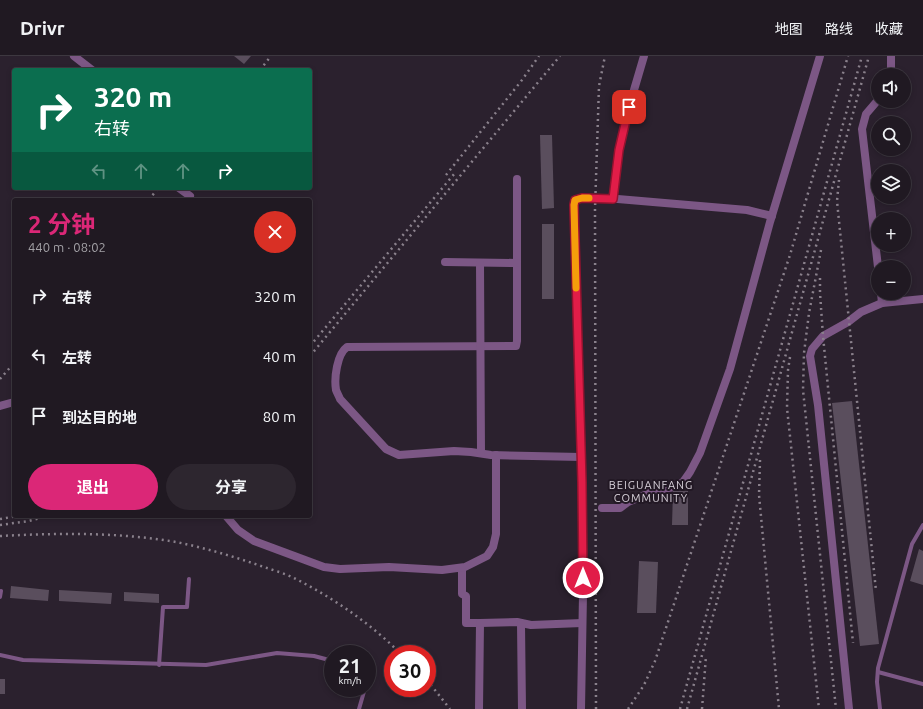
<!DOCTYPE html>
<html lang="zh">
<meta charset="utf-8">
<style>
body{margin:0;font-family:Ubuntu,"Noto Sans SC",sans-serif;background:#2d262f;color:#f1f3f6;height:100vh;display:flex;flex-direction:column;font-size:15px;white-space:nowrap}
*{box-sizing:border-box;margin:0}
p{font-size:13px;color:#a2a0a5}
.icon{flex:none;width:22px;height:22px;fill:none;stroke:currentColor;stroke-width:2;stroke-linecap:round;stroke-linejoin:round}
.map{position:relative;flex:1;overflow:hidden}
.panel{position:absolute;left:12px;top:142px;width:300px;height:320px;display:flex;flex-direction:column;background:#201922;border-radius:4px;box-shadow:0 2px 6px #0003,0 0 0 1px #3d3840}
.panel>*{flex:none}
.guide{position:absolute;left:12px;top:12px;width:300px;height:122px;border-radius:4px;box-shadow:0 2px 6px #0003,0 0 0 1px #3d3840;background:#0b6e4f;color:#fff;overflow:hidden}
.buttons{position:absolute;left:871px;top:12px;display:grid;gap:8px}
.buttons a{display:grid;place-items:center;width:40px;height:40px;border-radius:50%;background:#201922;box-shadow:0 2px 6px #0003,0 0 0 1px #3d3840;font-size:20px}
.speed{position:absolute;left:324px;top:589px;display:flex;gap:8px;font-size:20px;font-weight:700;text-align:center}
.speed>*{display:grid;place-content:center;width:52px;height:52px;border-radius:50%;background:#201922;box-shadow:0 2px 6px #0003,0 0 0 1px #3d3840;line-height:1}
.speed small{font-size:10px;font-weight:400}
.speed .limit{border:6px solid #d22;background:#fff;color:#111}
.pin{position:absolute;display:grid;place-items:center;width:34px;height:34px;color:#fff;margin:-17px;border-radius:8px;box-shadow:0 2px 6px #0006}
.me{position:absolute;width:44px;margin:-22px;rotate:0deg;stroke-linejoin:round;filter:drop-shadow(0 0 3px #0008)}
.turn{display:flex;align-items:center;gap:14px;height:84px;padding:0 16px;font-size:18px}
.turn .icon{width:52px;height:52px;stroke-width:2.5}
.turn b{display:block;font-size:28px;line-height:34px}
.lanes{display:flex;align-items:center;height:38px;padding:0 16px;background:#0003;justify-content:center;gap:20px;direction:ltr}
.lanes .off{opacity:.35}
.round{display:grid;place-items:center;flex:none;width:42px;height:42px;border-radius:21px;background:#2d262f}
.head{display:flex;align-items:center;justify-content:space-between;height:68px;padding:0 16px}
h1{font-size:24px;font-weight:700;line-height:30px;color:#db2777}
.cta{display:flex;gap:8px;margin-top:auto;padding:8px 16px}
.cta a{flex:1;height:46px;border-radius:24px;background:#db2777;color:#fff;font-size:16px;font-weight:700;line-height:46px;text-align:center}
.cta a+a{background:#2d262f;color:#f1f3f6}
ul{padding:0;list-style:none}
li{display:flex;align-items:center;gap:12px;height:60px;padding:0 16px}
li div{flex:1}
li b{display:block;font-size:15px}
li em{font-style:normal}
header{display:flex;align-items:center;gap:24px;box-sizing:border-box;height:56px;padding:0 20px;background:#201922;border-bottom:1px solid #3d3840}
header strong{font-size:19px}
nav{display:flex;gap:22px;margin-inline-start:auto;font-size:14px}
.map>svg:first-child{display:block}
.building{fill:#5a4e5d}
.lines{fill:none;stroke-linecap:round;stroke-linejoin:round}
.service{stroke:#7c5785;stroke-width:4}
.minor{stroke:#7c5785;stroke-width:8}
.tertiary{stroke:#7c5785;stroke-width:8}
.rail{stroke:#8a818c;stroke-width:2.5;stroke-dasharray:2 4;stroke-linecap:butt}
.route-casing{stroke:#92132f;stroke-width:10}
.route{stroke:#e11d48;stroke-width:7}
.slow{stroke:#f59e0b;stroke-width:7}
.labels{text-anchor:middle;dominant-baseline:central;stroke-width:4;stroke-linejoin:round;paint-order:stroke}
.neighbourhood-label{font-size:11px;letter-spacing:1px;fill:#d9d2db;stroke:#221824}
</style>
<header>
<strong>Drivr</strong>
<nav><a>地图</a><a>路线</a><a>收藏</a></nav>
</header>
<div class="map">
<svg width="923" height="653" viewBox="0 0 923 653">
<rect width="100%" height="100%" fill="#2b212e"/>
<g class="building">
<path d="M234 0H251L244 8Z"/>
<path d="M540 79H552L554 152 542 153Z"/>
<rect x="542" y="168" width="12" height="75"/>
<path d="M852 345 879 588 860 590 832 347Z"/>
<path d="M673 435H688V469H672Z"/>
<path d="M919 493 923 495V529L910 525Z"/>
<path d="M639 505 658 506 656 557H637Z"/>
<path d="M11 530 49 534 48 545 10 542Z"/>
<path d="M59 534 112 537 111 548 59 545Z"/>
<path d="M124 536 159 538V547L124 545Z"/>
<rect x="0" y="623" width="5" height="15"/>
</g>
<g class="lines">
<g class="service">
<path d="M0 541 1 535"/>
<path d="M0 599 23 604 206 609 277 597 314 600 333 605"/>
<path d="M159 609 163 551H187L189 523"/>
<path d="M878 616 923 628"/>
<path d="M359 653 365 632"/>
<path d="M880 653 877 626 878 612 912 488 923 469"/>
</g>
<g class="minor">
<path d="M74 0 92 14"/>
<path d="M891 0V19"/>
<path d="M878 44 866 58 862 73 878 211"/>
<path d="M517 123V285L516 290 347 291C337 298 334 322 336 334 337 337 339 340 340 343L386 393 399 399 454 395 471 396 491 399 581 401"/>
<path d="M179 132 190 140"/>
<path d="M613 143 619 94 629 51 644 0"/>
<path d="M445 206 517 207"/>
<path d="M480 207 481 397"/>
<path d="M881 237 882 247"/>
<path d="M602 452H620L628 446 657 434 674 431 683 426 690 416 700 397 730 313 770 166 820 0"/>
<path d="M462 512V538L466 540V567H480L479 653"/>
<path d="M480 567 517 566 531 569 582 567"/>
<path d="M521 568 522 653"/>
<path d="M581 653 583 538 582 427 574 149 575 144 582 142H606L747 154 772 160"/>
<path d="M849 653 818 349 810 300 812 293 823 280 848 266 861 256 882 247 923 243"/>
</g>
<g class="tertiary">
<path d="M0 350 14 346"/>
<path d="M226 460 238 474 254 485 324 511 340 513 389 511 442 514 465 511 487 500 493 491 496 478V399"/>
</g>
<g class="rail">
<path d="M260 14 271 0"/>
<path d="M446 119 522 24 539 0"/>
<path d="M839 124 837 145 876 535"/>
<path d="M149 144 158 132"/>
<path d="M821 194 809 257 804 297 803 334 836 653"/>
<path d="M820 222V237L823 280 853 587"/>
<path d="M310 290 455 117"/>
<path d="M310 300 560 0"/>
<path d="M790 301 788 314 787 352 819 653"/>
<path d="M0 323 14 307"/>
<path d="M760 404 759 439 779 653"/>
<path d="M0 463 17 460"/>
<path d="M0 469 29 465 48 460"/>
<path d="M0 480C58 477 118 476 176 486 206 492 235 501 264 511 273 514 283 517 292 521 332 541 370 567 401 598"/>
<path d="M427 624 450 653"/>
<path d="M596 653 595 153 599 30 605 0"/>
<path d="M628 653 644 629 655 605 790 199 848 0"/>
<path d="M680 653 862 0"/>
<path d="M687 653 869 0"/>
<path d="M702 653 706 600"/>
</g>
</g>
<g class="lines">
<g class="route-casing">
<path id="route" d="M583 522 582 426 574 149 575 144 582 142 613 143 619 94 629 51"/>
</g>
<use href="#route" class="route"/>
<path class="slow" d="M576 232 574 149 575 144 582 142H589"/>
</g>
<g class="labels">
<g class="neighbourhood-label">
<text x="651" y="429">BEIGUANFANG<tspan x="651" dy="13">COMMUNITY</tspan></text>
</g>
</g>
</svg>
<div class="buttons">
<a><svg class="icon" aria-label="sound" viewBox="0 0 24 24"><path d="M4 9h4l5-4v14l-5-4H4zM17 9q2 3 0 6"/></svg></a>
<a><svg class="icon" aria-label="search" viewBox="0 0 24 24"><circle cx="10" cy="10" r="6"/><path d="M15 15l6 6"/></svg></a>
<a><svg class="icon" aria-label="layers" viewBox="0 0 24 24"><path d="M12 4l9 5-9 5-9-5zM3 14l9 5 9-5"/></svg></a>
<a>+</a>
<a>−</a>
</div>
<div class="speed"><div>21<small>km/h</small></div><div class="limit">30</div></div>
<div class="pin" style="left:629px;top:51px;background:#d93025"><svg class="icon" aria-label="arrive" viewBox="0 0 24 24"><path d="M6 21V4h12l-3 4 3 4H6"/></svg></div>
<svg class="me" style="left:583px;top:522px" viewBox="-20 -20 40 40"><circle r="17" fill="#e11d48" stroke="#fff" stroke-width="3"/><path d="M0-11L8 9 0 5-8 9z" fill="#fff"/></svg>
<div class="guide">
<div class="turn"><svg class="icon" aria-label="right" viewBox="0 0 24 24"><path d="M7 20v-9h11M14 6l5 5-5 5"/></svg><div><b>320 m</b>右转</div></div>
<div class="lanes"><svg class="icon off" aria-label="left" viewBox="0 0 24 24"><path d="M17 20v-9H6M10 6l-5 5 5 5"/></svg><svg class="icon off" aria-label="ahead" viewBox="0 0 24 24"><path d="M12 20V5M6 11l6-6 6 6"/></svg><svg class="icon off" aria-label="ahead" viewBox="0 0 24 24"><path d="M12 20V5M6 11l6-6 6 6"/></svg><svg class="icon" aria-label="right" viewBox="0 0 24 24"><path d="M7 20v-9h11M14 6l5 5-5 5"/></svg></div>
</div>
<section class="panel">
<div class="head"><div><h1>2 分钟</h1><p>440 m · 08:02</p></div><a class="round" style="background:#d93025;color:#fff"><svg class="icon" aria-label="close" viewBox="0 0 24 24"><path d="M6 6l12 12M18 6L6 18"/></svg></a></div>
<ul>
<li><svg class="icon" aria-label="right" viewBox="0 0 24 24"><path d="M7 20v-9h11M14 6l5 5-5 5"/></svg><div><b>右转</b></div><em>320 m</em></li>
<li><svg class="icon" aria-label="left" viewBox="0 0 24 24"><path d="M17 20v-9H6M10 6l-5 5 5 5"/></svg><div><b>左转</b></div><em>40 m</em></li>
<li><svg class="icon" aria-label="arrive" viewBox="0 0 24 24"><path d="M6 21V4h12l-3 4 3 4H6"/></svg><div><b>到达目的地</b></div><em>80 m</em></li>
</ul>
<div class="cta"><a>退出</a><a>分享</a></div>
</section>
</div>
